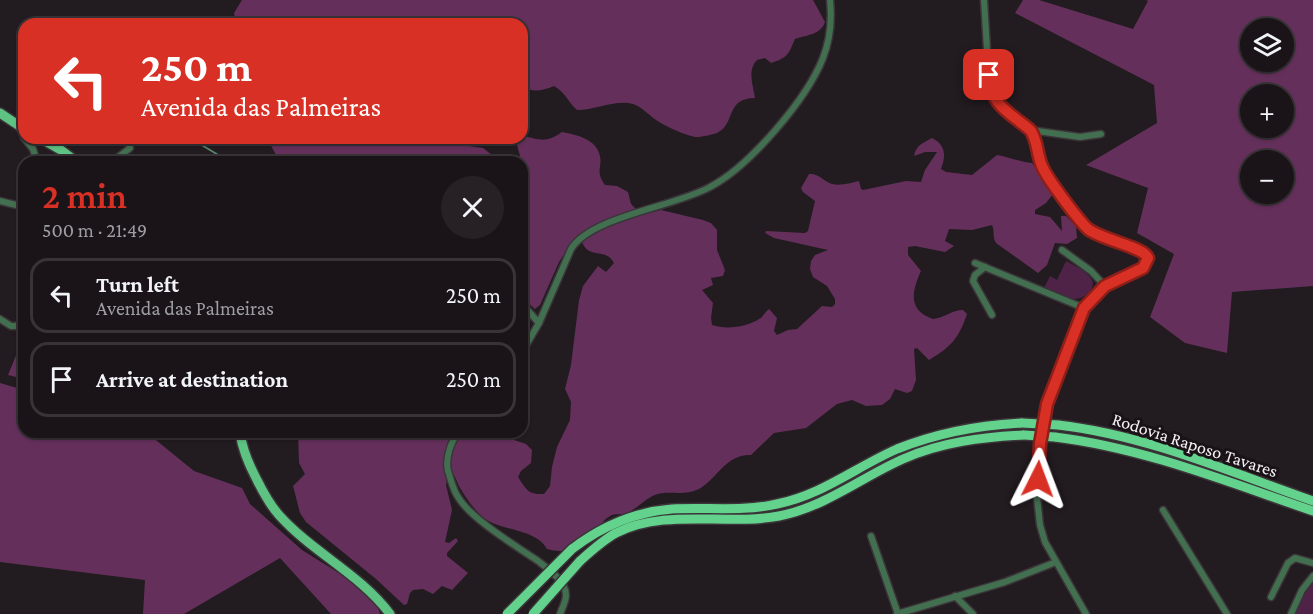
<!DOCTYPE html>
<meta charset="utf-8">
<style>
body{margin:0;font-family:"Crimson Pro",serif;background:#272125;color:#f1f3f6;height:100vh;display:flex;flex-direction:column;font-size:22px;white-space:nowrap}
*{box-sizing:border-box;margin:0}
p{font-size:20px;color:#9f9ea2}
.icon{flex:none;width:33px;height:33px;fill:none;stroke:currentColor;stroke-width:2;stroke-linecap:round;stroke-linejoin:round}
.map{position:relative;flex:1;overflow:hidden}
.details{position:absolute;left:18px;top:156px;width:510px;height:282px;display:flex;flex-direction:column;background:#1a1418;border-radius:18px;box-shadow:0 2px 4px #0004,0 0 0 2px #383337}
.details>*{flex:none}
.hud{position:absolute;left:18px;top:18px;width:510px;height:126px;border-radius:18px;box-shadow:0 2px 4px #0004,0 0 0 2px #383337;background:#d93025;color:#fff;overflow:hidden}
.buttons{position:absolute;left:1240px;top:18px;display:grid;gap:12px}
.buttons a{display:grid;place-items:center;width:54px;height:54px;border-radius:50%;background:#1a1418;box-shadow:0 2px 4px #0004,0 0 0 2px #383337;font-size:30px}
.pin{position:absolute;display:grid;place-items:center;width:51px;height:51px;color:#fff;margin:-26px;border-radius:12px;box-shadow:0 3px 9px #0006}
.me{position:absolute;width:66px;margin:-33px;rotate:3deg;stroke-linejoin:round;filter:drop-shadow(0 0 4px #0008)}
.turn{display:flex;align-items:center;gap:21px;height:126px;padding:0 24px;font-size:27px}
.turn .icon{width:78px;height:78px;stroke-width:2.5}
.turn b{display:block;font-size:42px;line-height:51px}
.round{display:grid;place-items:center;flex:none;width:63px;height:63px;border-radius:32px;background:#272125}
.head{display:flex;align-items:center;justify-content:space-between;height:102px;padding:0 24px}
h1{font-size:36px;font-weight:600;line-height:45px;color:#d93025}
ul{padding:0;list-style:none}
li{display:flex;align-items:center;gap:18px;height:75px;margin:0 12px 9px;padding:0 12px;border:3px solid #383337;border-radius:18px}
li div{flex:1}
li b{display:block;font-size:22px}
li em{font-style:normal}
.map>svg:first-child{display:block}
.green{fill:#4f2248}
.forest{fill:#64305b;fill-rule:evenodd}
.lines{fill:none;stroke-linecap:round;stroke-linejoin:round}
.stream{stroke:#54866b;stroke-width:2}
.minor-casing{stroke:#3b3539;stroke-width:9}
.primary-casing{stroke:#3b3539;stroke-width:12}
.trunk-casing{stroke:#3b3539;stroke-width:12}
.minor{stroke:#426f50;stroke-width:6}
.primary{stroke:#5ec282;stroke-width:9}
.trunk{stroke:#63d28c;stroke-width:9}
.trunk-bridge-casing{stroke:#3b3539;stroke-width:12;stroke-linecap:butt}
.trunk-bridge{stroke:#63d28c;stroke-width:9}
.route-casing{stroke:#8d1f18;stroke-width:15}
.route{stroke:#d93025;stroke-width:10}
.labels{text-anchor:middle;dominant-baseline:central;stroke-width:6;stroke-linejoin:round;paint-order:stroke}
.street-label{font-size:18px;fill:#f5f0f4;stroke:#191217}
</style>
<div class="map">
<svg width="1313" height="614" viewBox="0 0 1313 614">
<rect width="100%" height="100%" fill="#221b20"/>
<g class="green">
<path d="M1066 261C1077 267 1104 279 1088 293 1085 296 1080 299 1075 299 1065 300 1053 293 1043 290L1050 276 1057 280Z"/>
<path d="M1313 580V614H1295L1296 609Z"/>
</g>
<g class="forest">
<path d="M242 0H813L825 22C821 35 806 35 795 39 789 53 788 58 771 63L765 58 757 60C747 70 753 85 755 98 725 98 736 124 717 133 712 135 704 136 699 137 689 138 660 124 652 117 646 112 640 106 633 104 616 99 595 110 577 110 568 102 565 92 554 86 542 91 535 92 522 88V24H236L234 13Z"/>
<path d="M1023 0H1039L1133 29 1148 1 1146 0H1313V286L1232 292 1227 353 1185 343 1150 317 1174 254 1137 233 1148 188 1086 165 1157 123 1154 85 1015 13ZM1284 28V62H1251V28ZM1251 94H1284V128H1251ZM1284 160V194H1251V160Z"/>
<path d="M562 132C574 134 595 139 599 153 604 166 594 170 605 185L617 186 628 192 631 204 638 211 649 213 661 210 703 220 711 223 717 230V250L725 270 723 276 711 278 713 285 702 290 713 303 711 318 712 325C726 330 747 327 759 319 763 317 765 312 769 309L777 318 774 331 777 335 788 330 797 329 822 306 832 307 835 304V299L827 286 813 277 810 269 811 261 815 255 828 250 774 238 765 233 766 231 805 233 808 231 815 201 803 192 801 188 809 174C819 173 823 181 832 184 841 186 850 183 859 181L861 189 863 190 906 181 921 182 925 170 937 152H925L914 156C916 145 923 143 932 138 946 145 946 156 941 169L946 172 972 175 997 155C1009 157 1020 162 1032 163L1053 194 1046 203 1035 210V214L1050 217 1062 231 1061 216H1066L1076 226 1077 238 1067 244 1055 243 1047 265 1038 273 996 243C992 237 995 231 992 225L972 230 949 229 945 241 954 246 945 252 915 246 908 247V255L921 271C912 291 907 310 933 319 944 318 952 310 963 310L967 314C959 338 951 347 929 360L917 348 914 349 916 380 912 391 907 393 895 389 890 399 882 405 866 406 852 400 837 404 806 428 774 433 751 455C726 454 719 477 699 489 687 495 675 492 663 493 649 494 640 507 627 513 621 515 615 513 610 516 599 522 598 534 590 541 580 551 559 553 547 549 536 529 503 531 485 519 475 511 465 497 459 486 456 480 455 474 449 470L446 485 452 510 445 542 449 543 456 538 458 541 447 553V556L468 573 452 590 442 586 433 594 423 589 413 590 410 593 407 604 404 605 376 579 306 522 300 513 293 486 305 474 299 463 298 432H510L514 440 526 444 532 450 531 463 521 471 518 477C526 489 528 495 544 494L550 486 552 467 557 447 570 420 571 402 565 389 571 365 579 300 583 286 598 266 606 272 614 263C606 247 589 260 582 242L569 247 559 262 540 305 535 309 522 298V162H514L520 156 517 145 522 136C540 139 545 144 562 132Z"/>
<path d="M267 138H462V145L483 148 501 162H283L276 155Z"/>
<path d="M24 336V379L8 375Z"/>
<path d="M0 383 24 390V432H146L194 471 242 488 250 504 302 550 374 595 380 614H331L280 558 184 614H143L145 580 0 562Z"/>
</g>
<g class="lines">
<path class="stream" d="M190 138 230 162"/>
<g class="minor-casing">
<g id="minor">
<path d="M984 0 989 82C996 113 1013 110 1030 130 1038 140 1038 154 1042 165 1045 176 1079 221 1088 229 1102 241 1144 246 1148 258L1143 268 1105 286 1084 308 1047 404 1042 431 1037 498 1040 525 1045 542 1086 614"/>
<path d="M1030 130 1080 137 1101 134"/>
<path d="M24 138 33 149 37 162"/>
<path d="M112 162 130 148 129 143 125 138"/>
<path d="M0 201 24 207"/>
<path d="M1062 250 1091 271 1105 286"/>
<path d="M975 263 1084 308"/>
<path d="M985 267 975 275 973 281 992 315"/>
<path d="M522 304 539 323"/>
<path d="M0 319 11 326H16L24 321"/>
<path d="M522 352 539 323 571 249C592 216 674 207 710 187 749 167 807 99 823 58 830 40 832 19 830 0"/>
<path d="M459 432C451 441 445 458 448 471 451 480 453 490 458 497 471 519 516 546 538 561 547 568 560 577 564 587 569 596 563 606 560 614"/>
<path d="M1163 510 1227 614"/>
<path d="M871 536 898 614"/>
<path d="M955 596 973 614"/>
<path d="M1271 597 1288 563 1295 558 1313 563"/>
<path d="M897 614 1005 582 1056 562"/>
<path d="M1291 614 1302 590 1313 576"/>
</g>
</g>
<g class="primary-casing">
<g id="primary">
<path d="M0 113 24 129"/>
<path d="M40 138 61 150 77 162"/>
<path d="M240 432C242 449 249 465 257 480 263 492 270 505 279 515 312 552 360 574 390 614"/>
</g>
</g>
<g class="trunk-casing">
<g id="trunk">
<path d="M1058 425C1146 435 1230 472 1313 501"/>
<path d="M1055 437C1144 448 1228 482 1313 511"/>
<path d="M572 549C602 526 634 512 672 509 708 507 742 512 777 504 822 495 856 467 897 449 937 433 980 425 1022 423"/>
<path d="M580 561C591 551 603 540 616 533 665 508 726 526 779 516 825 507 862 477 903 459 941 442 983 437 1024 435"/>
</g>
</g>
<use href="#minor" class="minor"/>
<use href="#primary" class="primary"/>
<use href="#trunk" class="trunk"/>
<g class="trunk-bridge-casing">
<g id="trunk-bridge">
<path d="M1022 423 1058 425"/>
<path d="M1024 435 1055 437"/>
<path d="M507 614 572 549"/>
<path d="M533 614 580 561"/>
</g>
</g>
<use href="#trunk-bridge" class="trunk-bridge"/>
</g>
<g class="lines">
<g class="route-casing">
<path id="route" d="M989 75C991 101 1002 108 1020 122 1024 125 1028 128 1031 131 1038 142 1037 155 1042 166 1046 177 1079 221 1088 229 1102 240 1144 247 1148 258L1143 268 1105 286 1084 308 1047 404 1040 444 1038 479"/>
</g>
<use href="#route" class="route"/>
</g>
<g class="labels">
<g class="street-label">
<text transform="translate(1195 445) rotate(18)">Rodovia Raposo Tavares</text>
</g>
</g>
</svg>
<div class="buttons">
<a><svg class="icon" aria-label="layers" viewBox="0 0 24 24"><path d="M12 4l9 5-9 5-9-5zM3 14l9 5 9-5"/></svg></a>
<a>+</a>
<a>−</a>
</div>
<div class="pin" style="left:989px;top:75px;background:#d93025"><svg class="icon" aria-label="arrive" viewBox="0 0 24 24"><path d="M6 21V4h12l-3 4 3 4H6"/></svg></div>
<svg class="me" style="left:1038px;top:479px" viewBox="-20 -20 40 40"><path d="M0-17L14 15 0 8-14 15z" fill="#d93025" stroke="#fff" stroke-width="4"/></svg>
<div class="hud">
<div class="turn"><svg class="icon" aria-label="left" viewBox="0 0 24 24"><path d="M17 20v-9H6M10 6l-5 5 5 5"/></svg><div><b>250 m</b>Avenida das Palmeiras</div></div>
</div>
<section class="details">
<div class="head"><div><h1>2 min</h1><p>500 m · 21:49</p></div><a class="round"><svg class="icon" aria-label="close" viewBox="0 0 24 24"><path d="M6 6l12 12M18 6L6 18"/></svg></a></div>
<ul>
<li><svg class="icon" aria-label="left" viewBox="0 0 24 24"><path d="M17 20v-9H6M10 6l-5 5 5 5"/></svg><div><b>Turn left</b><p>Avenida das Palmeiras</p></div><em>250 m</em></li>
<li><svg class="icon" aria-label="arrive" viewBox="0 0 24 24"><path d="M6 21V4h12l-3 4 3 4H6"/></svg><div><b>Arrive at destination</b></div><em>250 m</em></li>
</ul>
</section>
</div>
